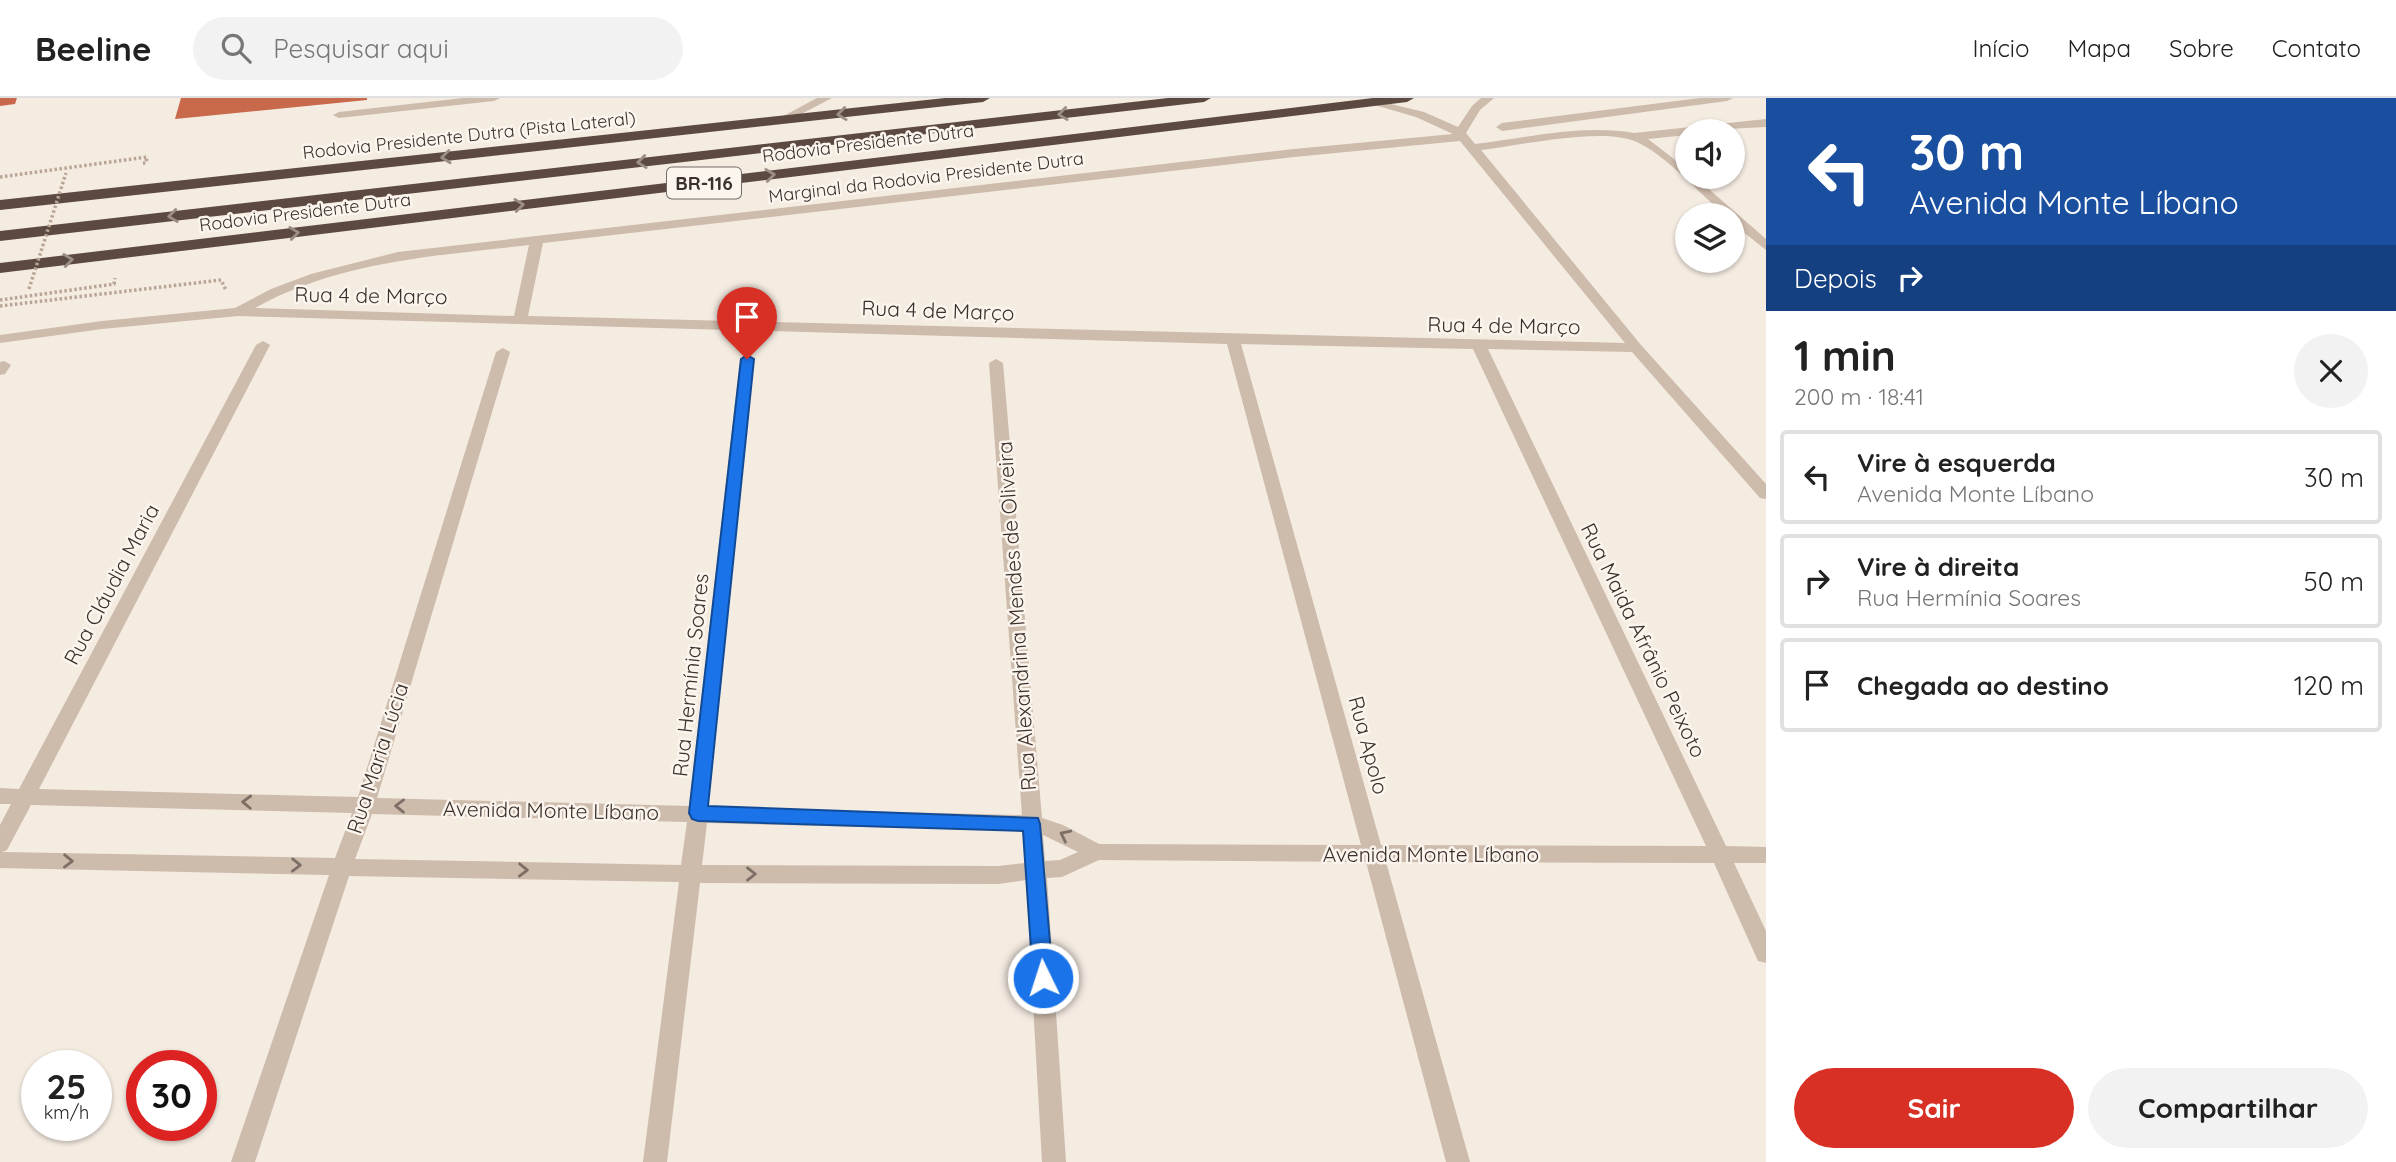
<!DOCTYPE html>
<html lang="pt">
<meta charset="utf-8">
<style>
body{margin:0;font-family:Quicksand,sans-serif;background:#f2f2f2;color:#222;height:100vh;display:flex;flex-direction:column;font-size:26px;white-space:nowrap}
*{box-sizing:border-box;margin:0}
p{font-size:23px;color:#767676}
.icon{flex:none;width:38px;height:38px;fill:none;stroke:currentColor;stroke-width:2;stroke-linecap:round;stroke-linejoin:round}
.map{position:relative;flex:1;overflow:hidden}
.details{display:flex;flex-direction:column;background:#fff;width:630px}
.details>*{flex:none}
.guide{background:#1a4fa0;color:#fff;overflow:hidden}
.buttons{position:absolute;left:1675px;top:21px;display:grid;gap:14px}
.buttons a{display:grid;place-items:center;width:70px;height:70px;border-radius:50%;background:#fff;box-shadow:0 2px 5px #0004;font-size:35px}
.speed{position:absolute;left:21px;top:952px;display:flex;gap:14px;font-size:35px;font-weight:700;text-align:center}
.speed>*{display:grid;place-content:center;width:91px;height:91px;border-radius:50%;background:#fff;box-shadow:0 2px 5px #0004;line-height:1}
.speed small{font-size:18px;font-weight:400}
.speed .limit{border:10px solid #d22;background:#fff;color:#111}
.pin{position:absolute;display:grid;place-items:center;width:60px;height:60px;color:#fff;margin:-72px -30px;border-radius:50% 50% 50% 0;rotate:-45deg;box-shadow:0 0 7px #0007}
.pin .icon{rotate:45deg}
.me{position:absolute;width:77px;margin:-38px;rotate:356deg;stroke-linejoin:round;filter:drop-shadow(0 0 5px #0008)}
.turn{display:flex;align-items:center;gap:24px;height:147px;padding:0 28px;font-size:32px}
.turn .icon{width:91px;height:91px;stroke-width:2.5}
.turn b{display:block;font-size:49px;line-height:60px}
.then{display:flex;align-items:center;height:66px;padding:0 28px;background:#0003;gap:14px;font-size:26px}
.round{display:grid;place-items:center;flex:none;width:74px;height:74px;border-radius:37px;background:#f2f2f2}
.summary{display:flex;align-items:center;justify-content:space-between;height:119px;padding:0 28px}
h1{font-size:42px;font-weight:800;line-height:52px}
.action{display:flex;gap:14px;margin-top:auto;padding:14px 28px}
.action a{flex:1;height:80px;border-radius:42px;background:#d93025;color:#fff;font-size:28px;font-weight:800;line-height:80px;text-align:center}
.action a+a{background:#f2f2f2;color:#222}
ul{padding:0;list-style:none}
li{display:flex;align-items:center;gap:21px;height:94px;margin:0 14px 10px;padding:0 14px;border:4px solid #e0e0e0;border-radius:7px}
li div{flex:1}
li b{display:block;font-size:26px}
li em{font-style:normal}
header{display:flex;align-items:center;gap:42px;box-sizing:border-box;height:98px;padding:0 35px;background:#fff;border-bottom:2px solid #e0e0e0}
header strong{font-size:33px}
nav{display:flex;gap:38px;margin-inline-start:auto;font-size:24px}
.search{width:490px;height:63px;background:#f2f2f2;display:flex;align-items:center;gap:18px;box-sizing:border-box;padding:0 24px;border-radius:38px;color:#767676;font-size:26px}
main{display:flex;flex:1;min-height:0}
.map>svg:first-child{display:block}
.building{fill:#c8694b}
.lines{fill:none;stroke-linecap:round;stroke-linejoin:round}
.path{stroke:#b9a596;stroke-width:3.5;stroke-dasharray:2.5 2.5;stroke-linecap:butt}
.minor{fill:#cdbbac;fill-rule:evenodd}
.highway{fill:#5c4a42;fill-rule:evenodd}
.path-bridge{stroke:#b9a596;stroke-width:3.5;stroke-dasharray:2.5 2.5;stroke-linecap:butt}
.oneway{stroke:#9c8e87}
.oneway2{stroke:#7d6f65}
.route{fill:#1a73e8;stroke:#114b97;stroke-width:2}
.labels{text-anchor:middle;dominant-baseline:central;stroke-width:5;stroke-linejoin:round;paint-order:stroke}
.far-street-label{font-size:18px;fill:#3b302b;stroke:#fbf5ee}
.shield{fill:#fbf5ee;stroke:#756b66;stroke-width:2}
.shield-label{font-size:19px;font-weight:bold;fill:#3b302b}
.street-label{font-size:21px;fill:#3b302b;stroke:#fbf5ee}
</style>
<header>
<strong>Beeline</strong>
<div class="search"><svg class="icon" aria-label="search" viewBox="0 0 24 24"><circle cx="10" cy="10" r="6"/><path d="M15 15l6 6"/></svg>Pesquisar aqui</div>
<nav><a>Início</a><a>Mapa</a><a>Sobre</a><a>Contato</a></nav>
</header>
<main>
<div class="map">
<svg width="1766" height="1064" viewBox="0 0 1766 1064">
<rect width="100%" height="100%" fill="#f4ebe1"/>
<g class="building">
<path d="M0 0H17L15 6 0 8Z"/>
<path d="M181 0H367V2L175 21Z"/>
</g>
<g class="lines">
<g class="path">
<path d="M0 79 147 59 146 65H143"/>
<path d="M0 202 114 186 115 180"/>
<path d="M0 208 221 182 226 192"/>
</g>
<g class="minor">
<path d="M463 0H500L494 3 339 20 333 17 339 14Z"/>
<path d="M817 0H832L786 24 776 22Z"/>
<path d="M1481 0H1494L1480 12 1466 35 1475 46C1527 40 1582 26 1634 35L1766 21V29L1687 33V37L1648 41 1687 71V79H1695L1766 141V152L1732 125V117H1725C1699 95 1667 58 1637 44 1602 28 1519 48 1481 52L1641 247 1766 386V401L1760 400 1632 254 1488 251 1726 748 1766 749V765H1734L1766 833V865L1758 863 1714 765 1386 764 1470 1064H1446L1366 764 1099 762 1062 779 1047 780 1066 1064H1042L1026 782 998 786 700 785 667 1064H643L679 784 349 778 255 1064H231L329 777 0 770V727L11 706H0V690L19 691 256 247 263 243 270 247 39 691 358 699 496 254 503 250 510 254 377 700 689 708 740 261 747 257 754 261 708 709 1022 717 989 265 996 261 1003 265 1042 720 1063 727 1099 746 1361 747 1227 246 238 218 102 231 0 245V237L102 223 235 210 271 191 311 176 398 154 1294 51 1453 36 1416 19 1364 4 1370 1 1424 14 1458 29 1472 8ZM1460 43 1625 245 528 218 543 145 1294 59ZM529 147 514 218 255 210C339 163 435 158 529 147ZM1241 246 1473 251 1706 748 1381 747ZM31 707 352 715 335 760 2 754 7 752ZM372 716 687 724 681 767 355 761ZM707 725 1023 733 1025 765 998 768 702 767ZM1043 737 1078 754 1060 762 1045 763Z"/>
<path d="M1700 0H1733L1727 3 1502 33 1496 29 1502 25Z"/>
<path d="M4 263 11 267 5 276 0 277V264Z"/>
</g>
<g class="highway">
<path d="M945 0H990L983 4 0 112V102Z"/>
<path d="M1168 0H1211L1204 4 0 143V133Z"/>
<path d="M1373 0H1414L1407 4 0 175V165Z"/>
</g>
<path class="path-bridge" d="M29 191 66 75"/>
</g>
<defs><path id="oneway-chevron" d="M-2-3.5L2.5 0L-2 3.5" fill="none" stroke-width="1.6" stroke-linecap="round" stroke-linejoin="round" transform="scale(1.75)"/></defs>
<g class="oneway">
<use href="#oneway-chevron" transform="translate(842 16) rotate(173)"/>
<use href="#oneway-chevron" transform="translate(1063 16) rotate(173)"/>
<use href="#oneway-chevron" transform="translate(446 59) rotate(174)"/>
<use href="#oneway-chevron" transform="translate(642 64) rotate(173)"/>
<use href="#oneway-chevron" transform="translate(770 77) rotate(-7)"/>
<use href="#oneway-chevron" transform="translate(519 107) rotate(-7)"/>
<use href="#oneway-chevron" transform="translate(173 118) rotate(173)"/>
<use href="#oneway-chevron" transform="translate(294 135) rotate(-7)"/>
<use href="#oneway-chevron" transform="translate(68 162) rotate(-7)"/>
</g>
<g class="oneway2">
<use href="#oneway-chevron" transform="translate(247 704) rotate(-178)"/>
<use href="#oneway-chevron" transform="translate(400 708) rotate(-179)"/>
<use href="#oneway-chevron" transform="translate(1065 737) rotate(-154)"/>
<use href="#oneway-chevron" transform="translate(68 763) rotate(1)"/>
<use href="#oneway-chevron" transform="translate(296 767) rotate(1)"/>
<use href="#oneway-chevron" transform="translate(523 772) rotate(1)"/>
<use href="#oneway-chevron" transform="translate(751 776)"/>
</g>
<path class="route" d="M747 257 754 261 708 708 1038 720 1040 726 1053 880 1050 886 1043 888 1036 886 1033 880 1023 733 698 723 692 721 689 715 741 261Z"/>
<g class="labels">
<g class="far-street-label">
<text transform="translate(469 37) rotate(-6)">Rodovia Presidente Dutra (Pista Lateral)</text>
<text transform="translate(868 45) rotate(-7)">Rodovia Presidente Dutra</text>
<text transform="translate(926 79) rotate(-7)">Marginal da Rodovia Presidente Dutra</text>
<text transform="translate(305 114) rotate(-7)">Rodovia Presidente Dutra</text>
</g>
<rect class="shield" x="667" y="69.5" width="74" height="31" rx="5"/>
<g class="shield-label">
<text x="704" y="85">BR-116</text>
</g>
<g class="street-label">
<text transform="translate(371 197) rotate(1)">Rua 4 de Março</text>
<text transform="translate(938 212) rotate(2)">Rua 4 de Março</text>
<text transform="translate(1504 227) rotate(1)">Rua 4 de Março</text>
<text transform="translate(111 486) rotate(-62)">Rua Cláudia Maria</text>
<text transform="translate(1016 518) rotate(-94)">Rua Alexandrina Mendes de Oliveira</text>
<text transform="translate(1644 542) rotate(64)">Rua Maida Afrânio Peixoto</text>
<text transform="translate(690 577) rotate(-84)">Rua Hermínia Soares</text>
<text transform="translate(1369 647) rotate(75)">Rua Apolo</text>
<text transform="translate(377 660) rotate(-72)">Rua Maria Lúcia</text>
<text transform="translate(551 712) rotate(1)">Avenida Monte Líbano</text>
<text x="1431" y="756">Avenida Monte Líbano</text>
</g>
</g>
</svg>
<div class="buttons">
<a><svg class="icon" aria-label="sound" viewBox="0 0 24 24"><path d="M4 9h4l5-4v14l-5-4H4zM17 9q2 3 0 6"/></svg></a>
<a><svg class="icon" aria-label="layers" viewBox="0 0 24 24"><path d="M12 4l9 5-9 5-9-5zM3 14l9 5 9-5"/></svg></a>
</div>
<div class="speed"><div>25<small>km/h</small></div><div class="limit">30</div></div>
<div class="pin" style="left:747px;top:261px;background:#d93025"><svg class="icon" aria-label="arrive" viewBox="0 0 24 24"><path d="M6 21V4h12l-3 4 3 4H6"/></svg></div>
<svg class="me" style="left:1043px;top:880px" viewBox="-20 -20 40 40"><circle r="17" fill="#1a73e8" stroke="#fff" stroke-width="3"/><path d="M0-11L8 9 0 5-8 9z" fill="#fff"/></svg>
</div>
<section class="details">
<div class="guide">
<div class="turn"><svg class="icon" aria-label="left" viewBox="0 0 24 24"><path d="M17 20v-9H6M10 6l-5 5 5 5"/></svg><div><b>30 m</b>Avenida Monte Líbano</div></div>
<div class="then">Depois<svg class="icon" aria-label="right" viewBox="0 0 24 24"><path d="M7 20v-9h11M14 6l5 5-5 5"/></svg></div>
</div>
<div class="summary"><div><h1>1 min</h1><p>200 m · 18:41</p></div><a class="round"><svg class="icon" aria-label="close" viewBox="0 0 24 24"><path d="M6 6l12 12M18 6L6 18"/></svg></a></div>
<ul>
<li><svg class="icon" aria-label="left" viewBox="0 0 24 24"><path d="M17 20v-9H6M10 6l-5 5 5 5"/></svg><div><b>Vire à esquerda</b><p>Avenida Monte Líbano</p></div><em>30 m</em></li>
<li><svg class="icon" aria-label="right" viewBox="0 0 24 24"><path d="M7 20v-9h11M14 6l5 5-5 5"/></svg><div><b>Vire à direita</b><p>Rua Hermínia Soares</p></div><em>50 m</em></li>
<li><svg class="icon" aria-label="arrive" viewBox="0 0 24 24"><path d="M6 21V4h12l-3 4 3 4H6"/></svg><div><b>Chegada ao destino</b></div><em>120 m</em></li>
</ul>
<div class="action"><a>Sair</a><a>Compartilhar</a></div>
</section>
</main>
